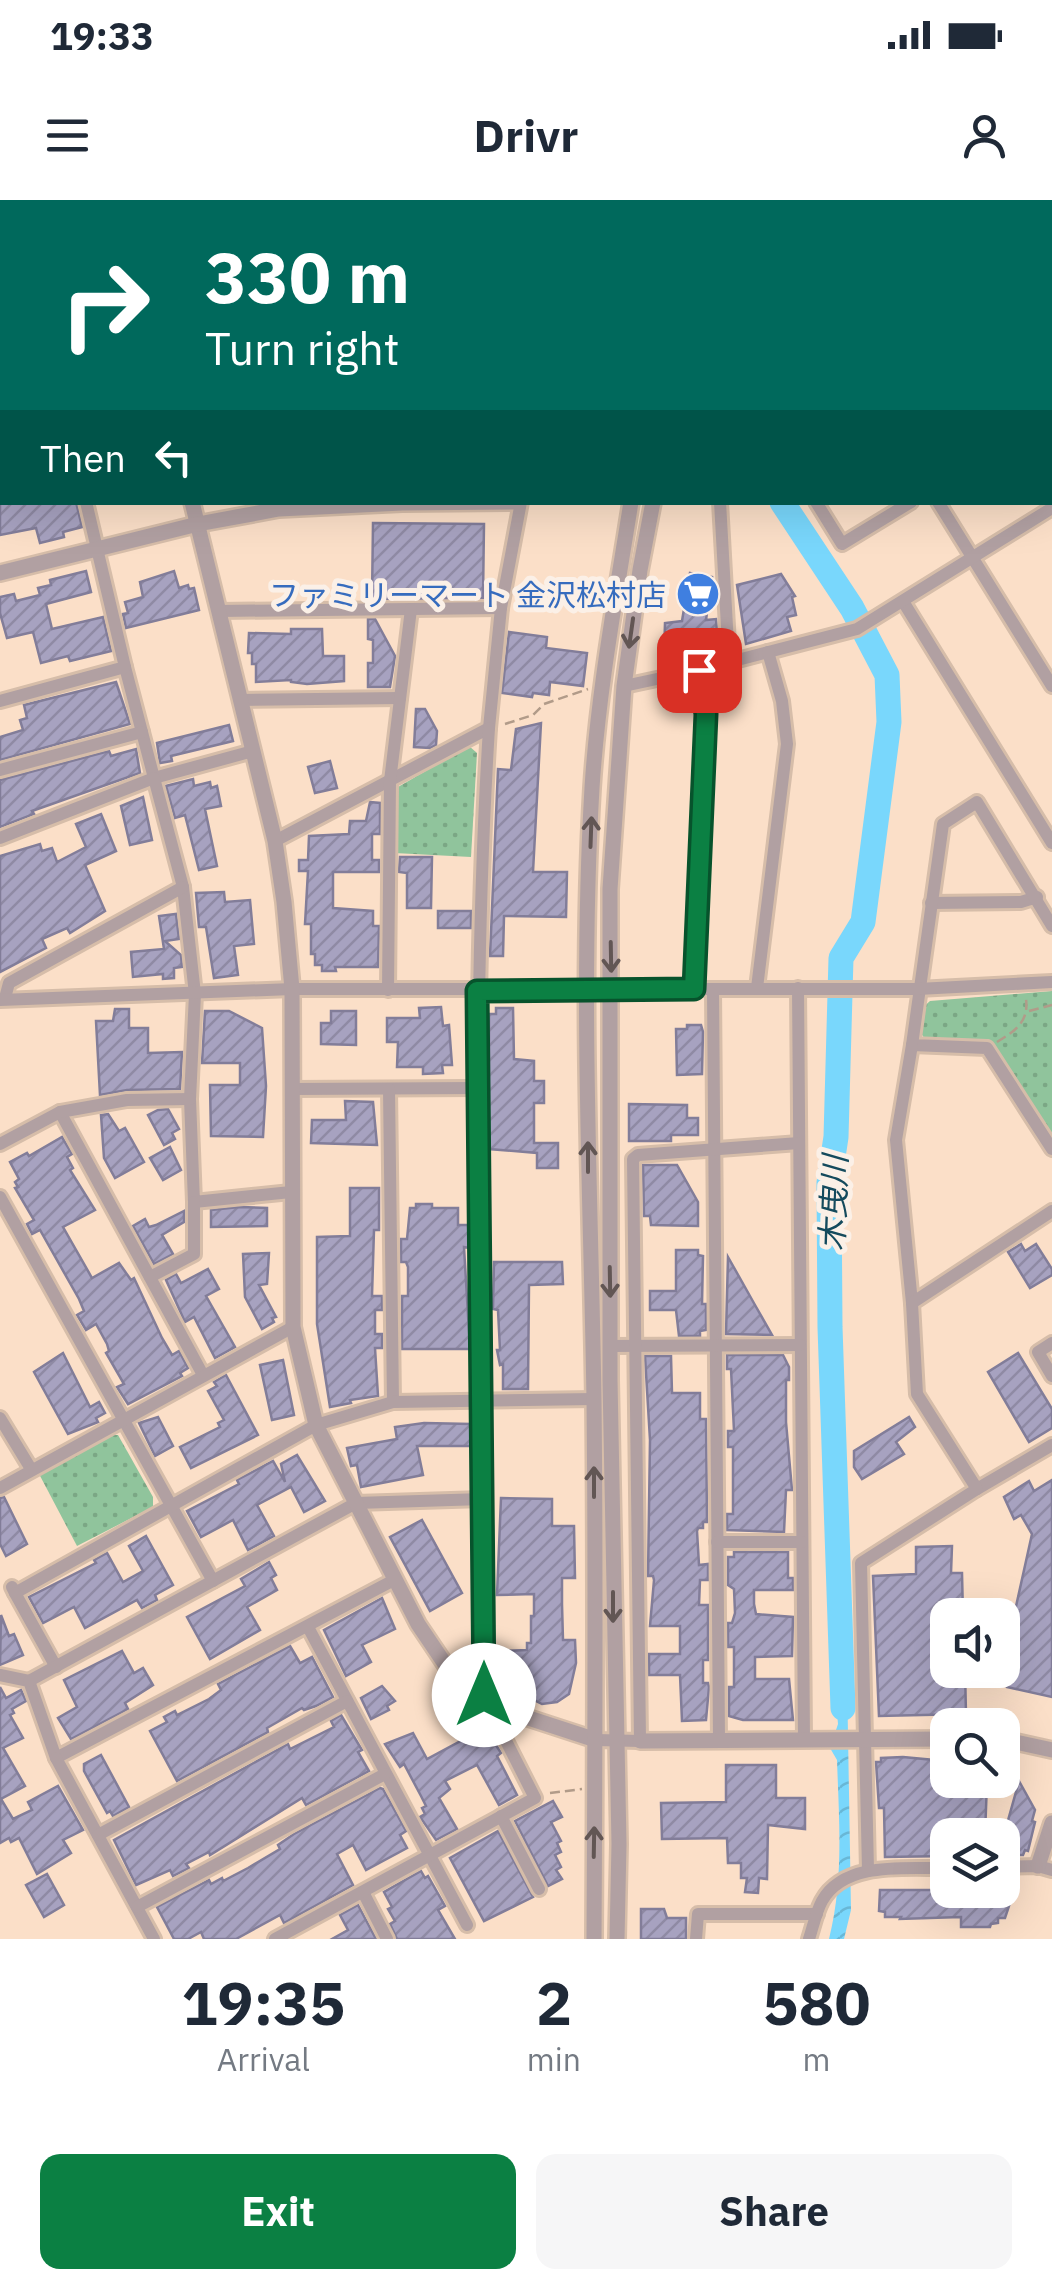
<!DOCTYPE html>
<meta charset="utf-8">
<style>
body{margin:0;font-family:"IBM Plex Sans","Noto Sans JP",sans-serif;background:#f6f6f7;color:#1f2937;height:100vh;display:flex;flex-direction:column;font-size:38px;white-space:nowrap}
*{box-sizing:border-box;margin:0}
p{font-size:32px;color:#747a83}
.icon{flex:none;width:55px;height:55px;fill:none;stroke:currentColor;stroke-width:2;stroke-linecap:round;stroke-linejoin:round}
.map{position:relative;height:1739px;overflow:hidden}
.sheet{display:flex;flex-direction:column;background:#fff;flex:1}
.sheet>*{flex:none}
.hud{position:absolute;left:0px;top:0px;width:1052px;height:305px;box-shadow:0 10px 40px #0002;background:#00695c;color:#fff;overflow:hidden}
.buttons{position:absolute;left:930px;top:1398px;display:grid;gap:20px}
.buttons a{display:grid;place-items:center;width:90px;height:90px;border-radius:20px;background:#fff;box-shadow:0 10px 40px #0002;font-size:50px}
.pin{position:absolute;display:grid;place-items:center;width:85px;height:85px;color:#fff;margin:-42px;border-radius:20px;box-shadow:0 5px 15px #0006}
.me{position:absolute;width:110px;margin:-55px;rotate:0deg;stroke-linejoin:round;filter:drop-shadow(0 0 8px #0008)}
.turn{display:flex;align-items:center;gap:35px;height:210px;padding:0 40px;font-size:45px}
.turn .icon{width:130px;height:130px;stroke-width:2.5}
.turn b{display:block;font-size:70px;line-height:85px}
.then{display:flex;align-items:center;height:95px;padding:0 40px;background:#0003;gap:20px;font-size:38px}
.eta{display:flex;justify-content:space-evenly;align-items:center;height:170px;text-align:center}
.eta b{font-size:60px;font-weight:700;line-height:70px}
.action{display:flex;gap:20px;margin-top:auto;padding:20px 40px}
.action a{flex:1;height:115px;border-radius:20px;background:#0b8043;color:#fff;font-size:40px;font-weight:700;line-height:115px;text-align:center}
.action a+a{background:#f6f6f7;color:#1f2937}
.status{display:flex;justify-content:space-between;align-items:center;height:70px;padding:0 50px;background:#fff;direction:ltr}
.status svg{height:28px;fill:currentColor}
header{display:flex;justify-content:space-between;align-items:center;height:130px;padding:0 40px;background:#fff;font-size:45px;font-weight:700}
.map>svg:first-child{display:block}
.park{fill:url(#park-dots)}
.water{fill:url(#water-waves)}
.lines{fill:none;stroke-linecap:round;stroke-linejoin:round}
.river{stroke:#79d7fc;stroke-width:25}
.building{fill:url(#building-hatch);stroke:#827d99;stroke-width:2.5}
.minor-casing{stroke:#d6bda9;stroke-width:18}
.tertiary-casing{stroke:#d6bda9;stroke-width:20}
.path{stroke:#b19b89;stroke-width:2.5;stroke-dasharray:10 5;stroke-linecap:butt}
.minor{stroke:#b1a0a2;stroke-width:12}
.tertiary{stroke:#b1a0a2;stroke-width:15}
.oneway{stroke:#625654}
.route-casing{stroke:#07532c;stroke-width:25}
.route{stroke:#0b8043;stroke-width:18}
.labels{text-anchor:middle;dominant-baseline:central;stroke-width:10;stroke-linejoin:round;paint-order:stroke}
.shop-label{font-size:30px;fill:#366cbe;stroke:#fbf0e7;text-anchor:end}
.water-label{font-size:32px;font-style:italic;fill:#144a5d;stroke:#fbf0e7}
</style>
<div class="status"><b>19:33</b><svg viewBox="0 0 49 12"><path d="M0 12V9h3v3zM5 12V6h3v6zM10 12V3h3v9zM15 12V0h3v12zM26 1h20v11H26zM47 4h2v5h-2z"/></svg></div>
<header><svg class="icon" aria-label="menu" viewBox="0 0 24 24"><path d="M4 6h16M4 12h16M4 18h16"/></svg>Drivr<svg class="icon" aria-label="person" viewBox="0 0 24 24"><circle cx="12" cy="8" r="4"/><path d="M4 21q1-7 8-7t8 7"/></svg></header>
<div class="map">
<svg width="1052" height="1739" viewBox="0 0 1052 1739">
<defs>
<pattern id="park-dots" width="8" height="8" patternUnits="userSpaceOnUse" patternTransform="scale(2.5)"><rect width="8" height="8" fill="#90c49c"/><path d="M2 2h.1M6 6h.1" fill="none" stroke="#7ba785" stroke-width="1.8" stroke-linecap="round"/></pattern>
<pattern id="water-waves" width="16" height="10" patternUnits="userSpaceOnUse" patternTransform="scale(2.5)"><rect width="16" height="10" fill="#79d7fc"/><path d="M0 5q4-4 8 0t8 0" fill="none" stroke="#68b7d6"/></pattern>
<pattern id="building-hatch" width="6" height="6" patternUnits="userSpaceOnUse" patternTransform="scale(2.5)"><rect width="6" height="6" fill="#a7a2c0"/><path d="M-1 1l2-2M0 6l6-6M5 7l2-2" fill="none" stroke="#8f8aa4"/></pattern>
</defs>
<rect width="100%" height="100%" fill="#fbdfc8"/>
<g class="park">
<path d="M469 546 477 553 471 657 394 653 398 587Z"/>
<path d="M1052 791V938L988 839H925L920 832 921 809 930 801Z"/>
<path d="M105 1235H118L153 1297V1307L77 1346 38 1272Z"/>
</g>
<path class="water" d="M847 1476 851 1710 844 1739H829C844 1680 839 1621 837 1560L830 1548 838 1524 834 1479Z"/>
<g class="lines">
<g class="river">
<path d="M594 0 595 2"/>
<path d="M782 302 852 408 887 475 889 522 863 722 841 758 836 937 829 983 830 1127 843 1508"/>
</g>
</g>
<g class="building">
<path d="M0 302H76L82 327 63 332 64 337 40 343 36 328 0 335Z"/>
<path d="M373 323 484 324 483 398 372 399Z"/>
<path d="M86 371 91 392 46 404 52 429 103 417 111 451 70 461 68 456 41 463 33 432 7 438 0 413V397L14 394 16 401 40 395 38 388 51 385 50 380Z"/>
<path d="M174 371 179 388 188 385 189 389 194 388 199 410 126 428 123 414 128 413 125 402 143 397 140 382Z"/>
<path d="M690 373 712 377 706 420 716 419 718 448 714 455 664 457 665 423 682 421Z"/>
<path d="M781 374 795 396 792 397 796 415 787 417 791 431 746 444 737 385Z"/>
<path d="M368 419H375L395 456 390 487H368V463H373V440L368 439Z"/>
<path d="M291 429H322L323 456H344V481L307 484 291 482V480L256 482V464H252V453H248L249 433 291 434Z"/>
<path d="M509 432 547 437 546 448 587 453 583 486 550 482 549 495 533 493 532 497 502 493Z"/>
<path d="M116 482 130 524 0 560V537L23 530 20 520 27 518 24 505Z"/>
<path d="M416 509H425L437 531 436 545 430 548 414 547Z"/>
<path d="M541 523 533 672H567L566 717 504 716 503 756H490L498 569 511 570 516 529Z"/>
<path d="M229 525 233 541 171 556 172 561 160 563 157 543Z"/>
<path d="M136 549 140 573 32 611 34 614 0 627V580L109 551 111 556Z"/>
<path d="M330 561 337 588 315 593 308 567Z"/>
<path d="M193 579 194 586 210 582 211 588 217 586 221 606 205 609 217 666 199 670 185 615 175 618 166 586Z"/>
<path d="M143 597 152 640 130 645 121 606Z"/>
<path d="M370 602 380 603V634H372V660H379V672H333V708L373 711V726H379L378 767H335L336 771H322V765H315V754H311V724H305L308 671H299V660H308L309 636 349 634 350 621H366Z"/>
<path d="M101 614 116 651 85 665 105 711 70 733 67 728 42 739 46 748 0 772V656L40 644 42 651 52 648 57 662 86 647 76 624Z"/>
<path d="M400 657H432L431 708H407V673L399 672Z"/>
<path d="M224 692 225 702 250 700 254 744 234 746 238 775 214 778 206 727H199L196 693Z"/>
<rect x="438" y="711" width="33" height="17"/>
<path d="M176 714 179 739 165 741 181 755 182 767 174 768V778L163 779V774L133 777 131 752 164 749 159 716Z"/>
<path d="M441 807 443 826 449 825 452 865H442L443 873 423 874V867H397L398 842H387V818H420L419 808Z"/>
<path d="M496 808H513L514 859 534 861V881H544V903H534V943H558V968H537V953L489 949V814H496Z"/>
<path d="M115 809H129V828H148V853L182 852 180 889 127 890 100 895 96 821H113Z"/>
<path d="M205 811H229L262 828 266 886 263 937 211 936 210 885H240V863H202Z"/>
<path d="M331 811H356V845L321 844V823H331Z"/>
<path d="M687 825H701L703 832 702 874 677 875 676 829H687Z"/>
<path d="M345 901 373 902 377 945 311 943 312 920H346Z"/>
<path d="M629 904 687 905V918H698V935H671V941H629Z"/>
<path d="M168 909 179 929 172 933 175 939 164 945 148 915 158 910Z"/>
<path d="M108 914 119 931 125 928 144 962 115 978 104 958 101 915Z"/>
<path d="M62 937 72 954 67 957 73 968 70 970 95 1010 63 1027 92 1078 119 1063 131 1080 134 1078 162 1138 172 1155 179 1151 188 1168 180 1173 182 1176 128 1204 117 1187 124 1184 106 1153 109 1151 107 1144 96 1124 86 1130 77 1115 84 1111 79 1099 40 1030 32 1034 27 1024 34 1020 15 988 18 987 15 982 19 979 10 962 27 953 29 956Z"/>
<path d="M170 947 181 970 163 980 150 958Z"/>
<path d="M643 965H677L698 1002V1026L651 1025 650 1016H644Z"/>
<path d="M350 988H379V1030H374L372 1096H382V1110H375V1134H382V1148H375L378 1196 350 1200 351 1203 330 1207 317 1124V1037L350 1036Z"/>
<path d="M416 1004H432V1008H458V1025H468L469 1048 464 1047 470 1149H402V1096H408V1067L406 1062H401V1039H407L410 1008H416Z"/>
<path d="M239 1007 267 1008V1026L211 1027V1010Z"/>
<path d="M184 1011V1022L162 1035 173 1054 154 1064 133 1026 145 1019 149 1027 156 1025Z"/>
<path d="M1021 1044 1025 1051 1036 1044 1052 1069V1075L1030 1088 1008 1052Z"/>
<path d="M676 1050H698V1055L703 1056 702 1104H706V1130L700 1131V1136H679L676 1110H650V1091H676Z"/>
<path d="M269 1053 267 1084 259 1085 276 1117 272 1118 274 1122 262 1129 245 1097 243 1054Z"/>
<path d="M728 1057 755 1105 772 1135 726 1134Z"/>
<path d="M494 1062H562L563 1084 529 1085 528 1189H503V1164L500 1165 497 1150H500L498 1110 493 1109Z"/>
<path d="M208 1069 219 1089 206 1096 235 1147 215 1158 194 1117 185 1122 166 1080 176 1074 181 1083Z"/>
<path d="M63 1153 90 1207 99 1202 105 1213 96 1218 98 1222 68 1234 34 1172Z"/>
<path d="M1018 1153 1052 1209V1228L1029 1242 988 1172Z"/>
<path d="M727 1155H783L789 1167V1180H786V1222L792 1290H786L784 1332 727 1330V1314H733V1247H728V1231H734L731 1169H727Z"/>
<path d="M645 1156H671L672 1193H700V1219H706L707 1322H703V1328H698L697 1331 699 1365 708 1364V1380H700L699 1405H708V1460H703V1483H708L709 1487 706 1520 682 1521 680 1475H649V1454H680V1426H650L654 1380 653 1376H648L650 1240Z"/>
<path d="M283 1160 294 1215 272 1220 260 1165Z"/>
<path d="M226 1175 258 1235 191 1268 180 1247 220 1227 218 1223 224 1220 208 1191 217 1186 214 1182Z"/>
<path d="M158 1217 173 1246 155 1256 139 1223Z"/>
<path d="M909 1217 915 1227 896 1242 904 1254 862 1279 854 1267V1251Z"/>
<path d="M424 1223 471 1224V1246H417L423 1275 361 1287 357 1265 351 1266 347 1248 397 1239 395 1227Z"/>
<path d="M297 1255 325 1301 304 1312 291 1287 257 1305 274 1336 248 1350 233 1320 201 1337 187 1311 239 1284 237 1280 273 1261 285 1282 281 1264Z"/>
<path d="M1052 1280V1497L1007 1487 1011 1459 1007 1458 1014 1430 1011 1429 1032 1334 1021 1315 1014 1319 1004 1297 1029 1281 1034 1291Z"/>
<path d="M4 1297 27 1344 6 1356 0 1344V1298Z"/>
<path d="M501 1298 552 1299V1326H574L575 1378H562V1404L563 1440H575L576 1463 569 1494 557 1502 542 1504 498 1482V1451L527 1450V1443H531V1416H534V1394L497 1395Z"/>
<path d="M422 1320 462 1393 430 1411 390 1337Z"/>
<path d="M146 1336 173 1385 155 1395 157 1400 142 1408 137 1400 85 1428 74 1407 43 1423 29 1397 96 1363 94 1360 107 1353 123 1382 143 1371 129 1346Z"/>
<path d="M952 1346 951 1373H962L963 1415H948V1470H965L966 1514 879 1516 873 1376 916 1374V1347Z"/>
<path d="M734 1352H788V1378H793V1390H754V1404L756 1414 793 1417 792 1456 755 1457V1479H789L793 1520H743L729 1516V1487H734V1447H728V1423H732L735 1413 734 1389 728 1385V1357H734Z"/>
<path d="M269 1362 276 1375 271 1378 277 1390 247 1407 260 1430 210 1459 187 1417 245 1386 241 1379Z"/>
<path d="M382 1398 395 1429 362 1445 371 1462 346 1476 324 1430Z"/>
<path d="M1 1415 9 1436 14 1434 23 1455 0 1465Z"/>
<path d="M290 1446 300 1463 312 1457 333 1497 316 1506 304 1510 302 1508 267 1528 268 1532 177 1581 150 1531 167 1522 164 1517 175 1511 177 1515 209 1499 221 1490 218 1484Z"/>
<path d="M122 1451 134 1473 143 1468 153 1485 125 1503 128 1509 71 1539 58 1518 77 1507 64 1480Z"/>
<path d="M382 1486 395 1501 387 1506 389 1510 371 1519 361 1498Z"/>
<path d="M0 1487 6 1498 21 1490 26 1501 12 1509 14 1513 10 1515 23 1538 3 1548 25 1586 1 1599 13 1619 32 1610 28 1602 58 1586 83 1630 63 1640 71 1653 37 1674 19 1638 11 1642 9 1638 0 1643Z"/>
<path d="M341 1515 362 1550 358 1552 369 1571 306 1605 302 1598 210 1655 209 1652 186 1664 189 1668 173 1676 170 1670 136 1685 114 1640 288 1544 290 1549 334 1527 331 1521Z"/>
<path d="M485 1528 501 1553 497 1556 517 1595 499 1605 477 1565 445 1581 450 1589 439 1598 457 1629 436 1640 420 1617 425 1614 422 1608 426 1606 421 1596 404 1564 400 1567 385 1544 413 1533 427 1559Z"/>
<path d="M101 1555 129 1607 113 1616 110 1611 107 1613 84 1571V1564Z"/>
<path d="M903 1557 934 1560V1565L938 1566 937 1580 987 1582 985 1635H948V1656L885 1657 884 1608H879L876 1562H881V1558Z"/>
<path d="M726 1565H776V1598H805V1629L768 1625 767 1679 759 1678 758 1693 745 1692 747 1678H741V1663H728L727 1638 662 1639 661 1603 726 1602Z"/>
<path d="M1019 1581 1035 1610 1032 1621 1035 1622 1028 1651 1025 1650 1023 1655H1002V1642Z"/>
<path d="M380 1588 383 1589 406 1631 400 1635 407 1648 366 1670 353 1645 337 1654 353 1685 284 1723 280 1715 236 1739H204L201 1732 188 1739H174L157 1707 209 1680 211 1684 222 1678 223 1681 248 1668 280 1649 278 1645 294 1634Z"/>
<path d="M553 1601 562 1617 551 1622 561 1641 557 1643 561 1652 555 1655 561 1667 556 1670 562 1679 548 1686 515 1621Z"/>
<path d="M498 1631 533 1697 484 1721 450 1658Z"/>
<path d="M421 1671 425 1678 428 1676 445 1706 438 1710 455 1739H397L390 1724 395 1721 388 1709 392 1707 384 1692Z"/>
<path d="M47 1674 64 1705 44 1717 26 1685Z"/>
<path d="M880 1690H983L982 1698 987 1699 989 1690H997V1703H1010L1005 1718H998V1723L991 1724 990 1727H961V1717L900 1719 901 1717H885V1712L879 1711Z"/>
<path d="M358 1705 376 1739H332L348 1730 340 1715Z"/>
<path d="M641 1709H664L667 1718H686V1739H641Z"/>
</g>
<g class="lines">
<g class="minor-casing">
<g id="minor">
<path d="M11 0V2"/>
<path d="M224 0V2"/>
<path d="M325 0 326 2"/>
<path d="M977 2 981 0"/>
<path d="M0 136 2 135"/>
<path d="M0 249 2 248"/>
<path d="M1050 270 1052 273"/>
<path d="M720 302 729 462"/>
<path d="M816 302 842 344 911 302"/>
<path d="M938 302 1052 486"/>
<path d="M904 403 1052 643"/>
<path d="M219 411 501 408"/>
<path d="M125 467 154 578 253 551"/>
<path d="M624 486 699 470 857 429 1052 308"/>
<path d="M240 500 400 498"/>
<path d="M0 501 125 467 86 302"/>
<path d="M0 570 142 532"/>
<path d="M0 638 154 578 183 687 195 794 190 899 194 1002 291 992"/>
<path d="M275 641 489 528 501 408 521 302"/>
<path d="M931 703 1021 702 1037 697"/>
<path d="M1052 726 977 602 943 624 912 845 987 848 1052 949"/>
<path d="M757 788 787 544 782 501 768 452"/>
<path d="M798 788 804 1539"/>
<path d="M694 789 706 514 699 470"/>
<path d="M713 789 719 1540"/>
<path d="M388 790 390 581 411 409"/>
<path d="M5 798 9 783 183 687"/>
<path d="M0 800 292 789H918L1052 782"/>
<path d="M293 889 476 888"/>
<path d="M389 889 393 1202"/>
<path d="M60 912 203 1175"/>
<path d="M0 944 60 912 127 900 190 899"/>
<path d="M0 997 213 1381"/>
<path d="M150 1077 194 1054V1002"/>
<path d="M912 1103 896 940 912 845"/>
<path d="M1052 1143 1038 1152 1052 1176"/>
<path d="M610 1146 800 1145"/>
<path d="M0 1218 31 1269"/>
<path d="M0 1288 293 1127"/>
<path d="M977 1289 1052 1245"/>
<path d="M717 1342H802"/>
<path d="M12 1387 15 1393 316 1225 393 1202 594 1199"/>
<path d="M15 1393 56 1467"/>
<path d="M308 1427 467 1725"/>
<path d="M0 1475 29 1481 56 1558 394 1380"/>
<path d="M29 1481 356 1303 483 1299"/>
<path d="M484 1495C482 1173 469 850 489 528"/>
<path d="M596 1540 640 1541 633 959 638 955 799 943"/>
<path d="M56 1558 154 1739"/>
<path d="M501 1616 539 1689"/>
<path d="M98 1635 347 1501"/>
<path d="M1002 1667 1038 1666 1052 1670"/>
<path d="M868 1670 861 1363 977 1289 917 1194 912 1103 1052 1011"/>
<path d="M363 1692 387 1739"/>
<path d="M137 1707 385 1574"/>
<path d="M275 1739 535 1598 501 1531 507 1511"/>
<path d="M696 1739 698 1714H817"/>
<path d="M809 1739C813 1727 816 1712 822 1701 845 1660 908 1669 948 1668"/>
</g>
</g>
<g class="tertiary-casing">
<g id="tertiary">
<path d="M116 0 117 2"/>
<path d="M996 0 998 2"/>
<path d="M717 2 718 0"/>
<path d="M741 2 742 0"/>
<path d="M1050 90 1052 93"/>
<path d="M192 302 275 641 284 702 292 789 293 1127 316 1225 418 1424 449 1470 507 1511 596 1540"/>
<path d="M0 373 198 324 279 309 402 303 518 302"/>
<path d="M1002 1539 1052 1550"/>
<path d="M640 1541 948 1539"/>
<path d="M1038 1666 1052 1623"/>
<path d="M594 1739C595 1560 596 1380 594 1201 591 997 580 792 592 588 598 492 616 397 631 302"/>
<path d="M617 1739 619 1644 610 1180V689L624 486 640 370 653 302"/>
</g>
</g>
<g class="path">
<path d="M505 524 533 515 544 504 588 489"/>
<path d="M1029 811 1052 805"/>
<path d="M997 842C1015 831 1029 822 1026 799"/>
<path d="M550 1593 582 1589"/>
</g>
<use href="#minor" class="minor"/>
<use href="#tertiary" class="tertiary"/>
</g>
<defs><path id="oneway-shaft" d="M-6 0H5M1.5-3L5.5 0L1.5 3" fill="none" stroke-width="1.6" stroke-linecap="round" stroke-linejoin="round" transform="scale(2.5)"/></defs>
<g class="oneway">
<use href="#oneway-shaft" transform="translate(631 433) rotate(98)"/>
<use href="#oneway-shaft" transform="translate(591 632) rotate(-88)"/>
<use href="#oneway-shaft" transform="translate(611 757) rotate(89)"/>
<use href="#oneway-shaft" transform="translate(588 957) rotate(-90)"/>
<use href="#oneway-shaft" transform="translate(610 1082) rotate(89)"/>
<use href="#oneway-shaft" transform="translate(594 1282) rotate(-90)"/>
<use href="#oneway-shaft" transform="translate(613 1407) rotate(90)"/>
<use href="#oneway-shaft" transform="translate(594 1642) rotate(-89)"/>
</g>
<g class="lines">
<g class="route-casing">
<path id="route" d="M484 1495 477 791 694 789 706 514 699 470"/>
</g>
<use href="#route" class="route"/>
</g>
<defs>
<g id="supermarket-disc" transform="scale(2.25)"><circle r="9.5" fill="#3f7fe0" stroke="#fbf0e7"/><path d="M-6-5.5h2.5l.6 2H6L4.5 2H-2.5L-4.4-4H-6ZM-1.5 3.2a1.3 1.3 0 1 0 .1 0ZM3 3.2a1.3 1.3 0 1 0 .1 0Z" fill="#fff"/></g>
</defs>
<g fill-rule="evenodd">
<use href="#supermarket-disc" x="698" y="394"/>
</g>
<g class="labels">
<g class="shop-label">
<text x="666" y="394">ファミリーマート 金沢松村店</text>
</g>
<g class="water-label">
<text transform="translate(833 1003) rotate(-88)">木曳川</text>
</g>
</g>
</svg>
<div class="buttons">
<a><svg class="icon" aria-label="sound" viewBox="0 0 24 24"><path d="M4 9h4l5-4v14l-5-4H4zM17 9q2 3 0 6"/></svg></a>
<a><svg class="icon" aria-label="search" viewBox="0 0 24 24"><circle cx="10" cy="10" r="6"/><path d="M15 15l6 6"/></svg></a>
<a><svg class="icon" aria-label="layers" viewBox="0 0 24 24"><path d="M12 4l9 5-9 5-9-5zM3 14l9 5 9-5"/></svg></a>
</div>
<div class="pin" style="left:699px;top:470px;background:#d93025"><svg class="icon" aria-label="arrive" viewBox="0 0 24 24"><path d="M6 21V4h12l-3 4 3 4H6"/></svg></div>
<svg class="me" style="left:484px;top:1495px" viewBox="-20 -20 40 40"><circle r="19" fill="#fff"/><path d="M0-13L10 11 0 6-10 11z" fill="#0b8043"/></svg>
<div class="hud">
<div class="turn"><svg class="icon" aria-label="right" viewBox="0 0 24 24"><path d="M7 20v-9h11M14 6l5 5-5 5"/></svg><div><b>330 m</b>Turn right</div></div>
<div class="then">Then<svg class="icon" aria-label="left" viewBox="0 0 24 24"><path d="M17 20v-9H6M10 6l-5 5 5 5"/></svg></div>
</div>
</div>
<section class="sheet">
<div class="eta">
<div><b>19:35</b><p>Arrival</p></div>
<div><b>2</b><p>min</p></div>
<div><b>580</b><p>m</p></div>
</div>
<div class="action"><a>Exit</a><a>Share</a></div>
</section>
